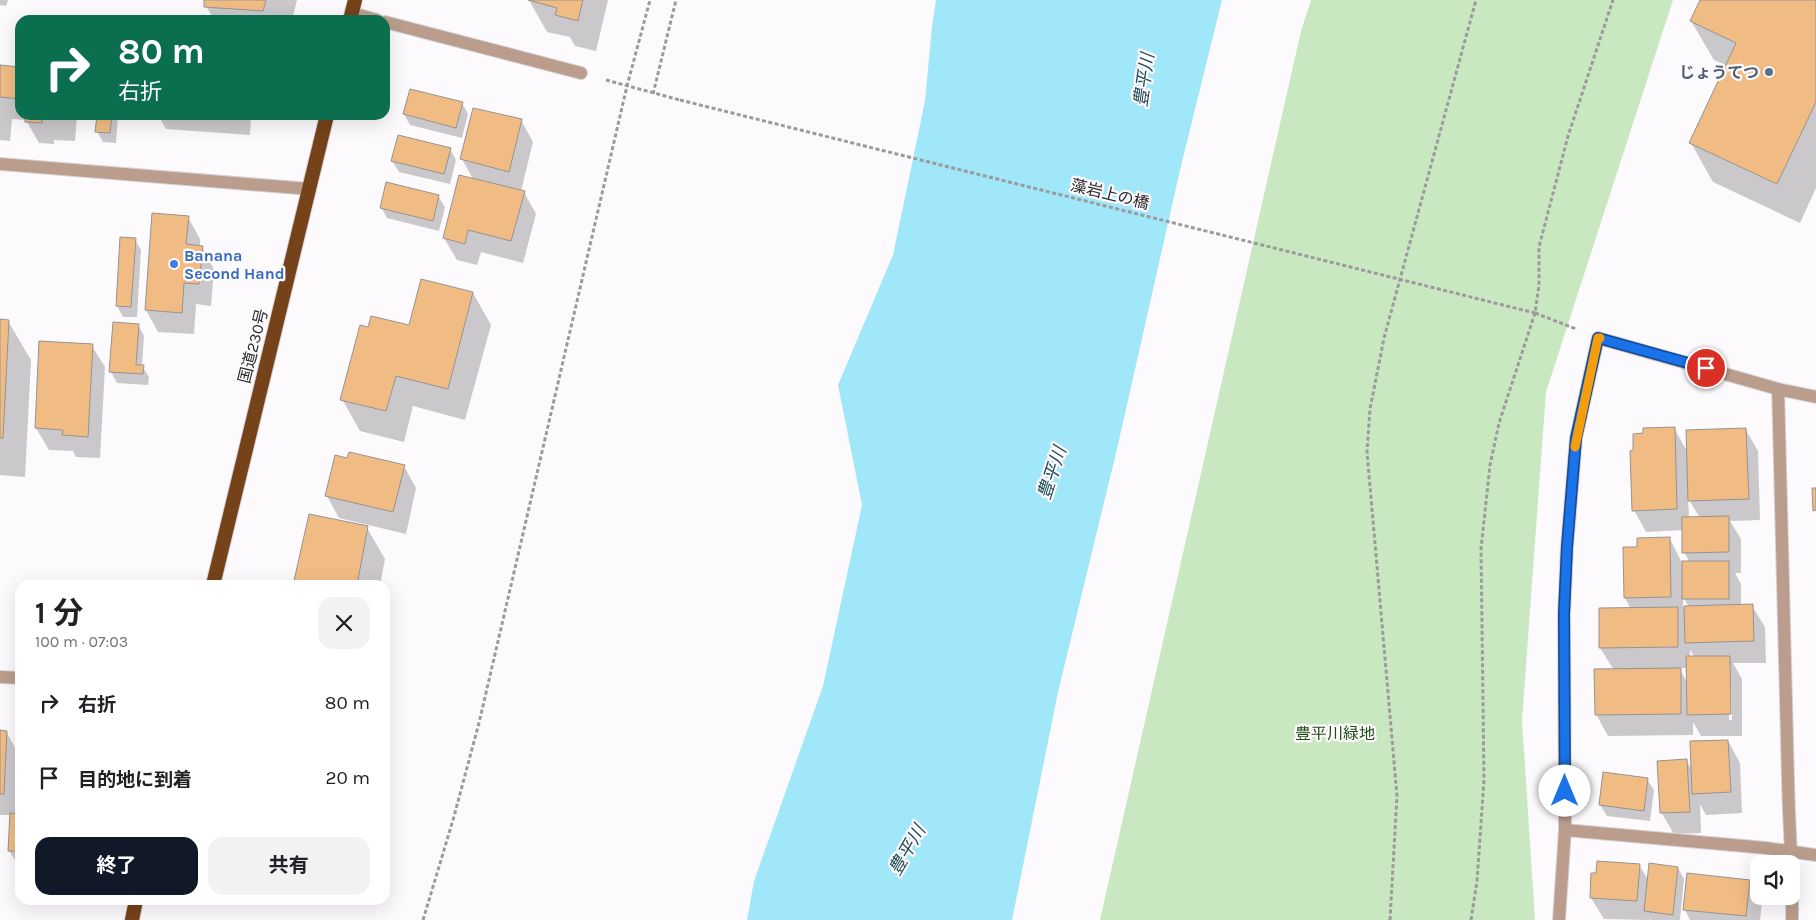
<!DOCTYPE html>
<html lang="ja">
<meta charset="utf-8">
<style>
body{margin:0;font-family:Karla,"Noto Sans JP",sans-serif;background:#f2f2f2;color:#202124;height:100vh;display:flex;flex-direction:column;font-size:19px;white-space:nowrap}
*{box-sizing:border-box;margin:0}
p{font-size:16px;color:#757577}
.icon{flex:none;width:28px;height:28px;fill:none;stroke:currentColor;stroke-width:2;stroke-linecap:round;stroke-linejoin:round}
.map{position:relative;flex:1;overflow:hidden}
.side{position:absolute;left:15px;top:580px;width:375px;height:325px;display:flex;flex-direction:column;background:#fff;border-radius:15px;box-shadow:0 5px 20px #0002}
.side>*{flex:none}
.top-card{position:absolute;left:15px;top:15px;width:375px;height:105px;border-radius:15px;box-shadow:0 5px 20px #0002;background:#0b6e4f;color:#fff;overflow:hidden}
.controls{position:absolute;left:1750px;top:855px;display:grid;gap:10px}
.controls a{display:grid;place-items:center;width:50px;height:50px;border-radius:10px;background:#fff;box-shadow:0 5px 20px #0002;font-size:25px}
.pin{position:absolute;display:grid;place-items:center;width:42px;height:42px;color:#fff;margin:-21px;border:2px solid #fff;border-radius:50%;box-shadow:0 1px 5px #0007}
.me{position:absolute;width:55px;margin:-28px;rotate:0deg;stroke-linejoin:round;filter:drop-shadow(0 0 4px #0008)}
.turn{display:flex;align-items:center;gap:18px;height:105px;padding:0 20px;font-size:22px}
.turn .icon{width:65px;height:65px;stroke-width:2.5}
.turn b{display:block;font-size:35px;line-height:42px}
.round{display:grid;place-items:center;flex:none;width:52px;height:52px;border-radius:15px;background:#f2f2f2}
.overview{display:flex;align-items:center;justify-content:space-between;height:85px;padding:0 20px}
h1{font-size:30px;font-weight:700;line-height:38px}
.primary-button{display:flex;gap:10px;margin-top:auto;padding:10px 20px}
.primary-button a{flex:1;height:58px;border-radius:15px;background:#111827;color:#fff;font-size:20px;font-weight:700;line-height:58px;text-align:center}
.primary-button a+a{background:#f2f2f2;color:#202124}
ul{padding:0;list-style:none}
li{display:flex;align-items:center;gap:15px;height:75px;padding:0 20px}
li div{flex:1}
li b{display:block;font-size:19px}
li em{font-style:normal}
.map>svg:first-child{display:block}
.green{fill:#c9e8c2}
.water{fill:#9fe7f9}
.shadow{fill:#0003;fill-rule:evenodd}
.building{fill:#f1bc84;stroke:#959391}
.lines{fill:none;stroke-linecap:round;stroke-linejoin:round}
.minor-casing{stroke:#d7d4d7;stroke-width:14}
.trunk-casing{stroke:#d7d4d7;stroke-width:16}
.path{stroke:#9c9a9c;stroke-width:3;stroke-dasharray:4 2.5;stroke-linecap:butt}
.minor{stroke:#ba9d8c;stroke-width:12}
.trunk{stroke:#75421a;stroke-width:14}
.path-bridge{stroke:#9c9a9c;stroke-width:3;stroke-dasharray:4 2.5;stroke-linecap:butt}
.route-casing{stroke:#114b97;stroke-width:12}
.route{stroke:#1a73e8;stroke-width:9}
.slow{stroke:#f59e0b;stroke-width:9}
.service-dot{fill:#5c6f8a;stroke:#fdfafd;stroke-width:2}
.shop-dot{fill:#3f7fe0;stroke:#fdfafd;stroke-width:2}
.labels{text-anchor:middle;dominant-baseline:central;stroke-width:4.5;stroke-linejoin:round;paint-order:stroke}
.service-label{font-size:16px;font-weight:bold;fill:#4e5e75;stroke:#fdfafd;text-anchor:end}
.street-label{font-size:16px;fill:#2a2929;stroke:#fdfafd}
.shop-label{font-size:16px;font-weight:bold;fill:#366cbe;stroke:#fdfafd;text-anchor:start}
.park-label{font-size:16px;fill:#1f4c13;stroke:#fdfafd}
.water-label{font-size:18px;font-style:italic;fill:#204b54;stroke:#fdfafd}
</style>
<div class="map">
<svg width="1816" height="920" viewBox="0 0 1816 920">
<rect width="100%" height="100%" fill="#fdfafd"/>
<path class="green" d="M1311 0H1673L1546 392 1522 720 1535 920H1100L1301 31Z"/>
<path class="water" d="M936 0H1222L1180 170 1117 449 1058 692 1012 920H747L754 881 823 686 862 505 838 385 893 255 925 101 932 26Z"/>
<g class="shadow">
<path d="M0 0H8L6 6 0 5Z"/>
<path d="M205 0H297L292 20H214L206 6Z"/>
<path d="M529 0H608L596 51 575 46 570 37 547 32Z"/>
<path d="M1701 0H1816V188L1800 223 1713 182 1691 143 1727 66 1714 60 1691 21Z"/>
<path d="M0 67 20 68V115H77L75 141 54 140V144L39 143 26 120 12 119 10 141 0 140Z"/>
<path d="M410 90 462 103 468 114 462 138 410 125 404 114Z"/>
<path d="M98 115H118L116 143 103 142 97 131Z"/>
<path d="M158 115H251L250 135 166 129Z"/>
<path d="M521 120 533 142 521 191 524 192 536 214 523 263 481 252 477 265 457 260 444 238 473 179 462 159Z"/>
<path d="M450 149 456 160 450 184 399 172 392 161Z"/>
<path d="M438 196 445 207 439 231 387 218 381 207Z"/>
<path d="M188 217 200 239V247H202L214 269 211 306 196 304 194 334 158 332 146 310Z"/>
<path d="M121 238 135 240 141 250 137 317H123L117 306Z"/>
<path d="M473 293 491 325 465 420 413 406 404 442 360 431 342 399 369 329 410 327Z"/>
<path d="M0 321H8L31 360 25 477 0 475Z"/>
<path d="M138 325 144 336 142 366 149 377 148 385 117 383 111 372Z"/>
<path d="M40 343 92 346 105 367 100 458 76 457 73 451 49 450 36 428Z"/>
<path d="M1674 428 1688 453 1746 430 1758 451 1760 520 1730 521 1741 539V573H1735L1741 584V606H1752L1765 627 1766 663H1733L1742 679V736H1701L1693 722V735L1608 736 1596 714 1614 670 1600 648 1631 609 1625 598 1638 548 1670 539 1682 563H1690L1684 552 1683 530 1646 532 1634 510ZM1688 498 1700 518H1689ZM1683 597 1689 607H1683ZM1690 650 1695 658H1690ZM1679 668H1688V684ZM1729 677H1731L1732 720H1729Z"/>
<path d="M348 459 404 466 416 488 406 534 339 518 327 496Z"/>
<path d="M367 528 385 559 380 585H294Z"/>
<path d="M0 731 6 732 19 754 16 815H20V869L9 850 11 815H0Z"/>
<path d="M1728 741 1740 763 1742 813 1706 815 1700 804 1701 833 1674 834 1661 812 1686 760 1693 771Z"/>
<path d="M1647 779 1654 790 1650 821 1607 816 1600 805Z"/>
<path d="M1639 865 1649 881 1678 868 1684 879 1680 920H1651L1650 918V920L1604 919 1591 898Z"/>
<path d="M1749 881 1762 903 1760 920H1690L1685 910Z"/>
</g>
<g class="building">
<path d="M204 0H266L263 11 204 7Z"/>
<path d="M528 0H583L578 21 555 15 557 8Z"/>
<path d="M1700 0H1816V102L1777 184 1689 143 1736 43 1690 21Z"/>
<path d="M0 65 20 67V99L0 97Z"/>
<path d="M410 89 463 102 456 128 403 114Z"/>
<path d="M473 108 522 119 509 172 460 159Z"/>
<path d="M25 115H63V119L42 118V123L25 122Z"/>
<path d="M97 115H112L110 133 95 132Z"/>
<path d="M398 135 451 148 444 174 391 161Z"/>
<path d="M459 175 525 191 511 241 468 230 465 244 443 238Z"/>
<path d="M386 182 439 195 433 221 380 208Z"/>
<path d="M152 213 189 216 186 244 203 246 199 284 184 283 182 313 145 310Z"/>
<path d="M120 237 136 238 131 307 116 306Z"/>
<path d="M421 279 473 292 448 389 396 376 386 411 340 400 360 325 368 327 371 316 409 325Z"/>
<path d="M0 319 9 320 3 438H0Z"/>
<path d="M113 322 139 324 136 365H144L143 374 109 372Z"/>
<path d="M39 341 93 344 88 437 62 435 63 430 35 428Z"/>
<path d="M1675 427 1677 509 1632 511 1630 451 1633 450V434L1643 433V428Z"/>
<path d="M1746 428 1749 499 1688 501 1686 430Z"/>
<path d="M349 452 405 465 393 512 325 496 335 455 347 458Z"/>
<path d="M1812 488H1816V510L1813 511Z"/>
<path d="M309 514 368 526 357 585H293Z"/>
<path d="M1729 516V552L1682 553V517Z"/>
<path d="M1670 537 1671 597 1624 598 1623 547H1637V538Z"/>
<rect x="1682" y="561" width="47" height="38"/>
<path d="M1753 604 1754 641 1685 643 1684 606Z"/>
<path d="M1678 607V647L1599 648V608Z"/>
<path d="M1686 656H1730L1731 714 1687 715Z"/>
<path d="M1681 668V714L1595 715 1594 669Z"/>
<path d="M0 730 7 731 4 794H0Z"/>
<path d="M1728 740 1731 792 1692 794 1690 741Z"/>
<path d="M1687 759 1690 812 1660 813 1657 761Z"/>
<path d="M1603 772 1648 778 1644 811 1599 805Z"/>
<path d="M10 813 20 814V851H8Z"/>
<path d="M1597 861 1640 864 1637 901 1590 898 1591 873H1596Z"/>
<path d="M1649 863 1678 867 1673 915 1644 911Z"/>
<path d="M1687 873 1750 880 1746 916 1683 910Z"/>
</g>
<g class="lines">
<g class="minor-casing">
<g id="minor">
<path d="M352 13 377 20"/>
<path d="M385 22 581 73"/>
<path d="M0 164 310 189"/>
<path d="M1778 389C1782 519 1785 649 1788 780 1789 827 1793 873 1792 920"/>
<path d="M0 677 20 678"/>
<path d="M1565 830 1766 848 1816 855"/>
<path d="M1559 920 1565 830 1564 614 1567 547 1576 438 1598 338 1778 389 1816 397"/>
</g>
</g>
<g class="trunk-casing">
<g id="trunk">
<path d="M350 20 355 0"/>
<path d="M213 585 327 115"/>
<path d="M132 920 136 900"/>
</g>
</g>
<g class="path">
<path d="M606 80 680 100"/>
<path d="M653 94 676 0"/>
<path d="M1535 313 1576 329"/>
<path d="M423 920 453 820 479 723 627 86 650 0"/>
<path d="M1390 920 1397 796 1367 452 1370 409 1384 338 1476 0"/>
<path d="M1471 920 1477 881 1484 780 1481 549 1490 465 1499 423 1535 313 1539 285V247L1568 136 1613 0"/>
</g>
<use href="#minor" class="minor"/>
<use href="#trunk" class="trunk"/>
<path class="path-bridge" d="M680 100 1535 313"/>
</g>
<g class="lines">
<g class="route-casing">
<path id="route" d="M1565 791 1564 614 1567 547 1576 438 1598 338 1706 368"/>
</g>
<use href="#route" class="route"/>
<path class="slow" d="M1575 447 1598 338H1600"/>
</g>
<circle class="service-dot" cx="1769" cy="72" r="5"/>
<circle class="shop-dot" cx="174" cy="264" r="5"/>
<g class="labels">
<g class="service-label">
<text x="1759" y="72">じょうてつ</text>
</g>
<g class="street-label">
<text transform="translate(1110 194) rotate(14)">藻岩上の橋</text>
<text transform="translate(253 346) rotate(-76)">国道230号</text>
</g>
<g class="shop-label">
<text x="184" y="255">Banana<tspan x="184" dy="18">Second Hand</tspan></text>
</g>
<g class="park-label">
<text x="1335" y="733">豊平川緑地</text>
</g>
<g class="water-label">
<text transform="translate(1144 80) rotate(-82)">豊平川</text>
<text transform="translate(1052 473) rotate(-72)">豊平川</text>
<text transform="translate(907 850) rotate(-60)">豊平川</text>
</g>
</g>
</svg>
<div class="controls">
<a><svg class="icon" aria-label="sound" viewBox="0 0 24 24"><path d="M4 9h4l5-4v14l-5-4H4zM17 9q2 3 0 6"/></svg></a>
</div>
<div class="pin" style="left:1706px;top:368px;background:#d93025"><svg class="icon" aria-label="arrive" viewBox="0 0 24 24"><path d="M6 21V4h12l-3 4 3 4H6"/></svg></div>
<svg class="me" style="left:1565px;top:791px" viewBox="-20 -20 40 40"><circle r="19" fill="#fff"/><path d="M0-13L10 11 0 6-10 11z" fill="#1a73e8"/></svg>
<div class="top-card">
<div class="turn"><svg class="icon" aria-label="right" viewBox="0 0 24 24"><path d="M7 20v-9h11M14 6l5 5-5 5"/></svg><div><b>80 m</b>右折</div></div>
</div>
<section class="side">
<div class="overview"><div><h1>1 分</h1><p>100 m · 07:03</p></div><a class="round"><svg class="icon" aria-label="close" viewBox="0 0 24 24"><path d="M6 6l12 12M18 6L6 18"/></svg></a></div>
<ul>
<li><svg class="icon" aria-label="right" viewBox="0 0 24 24"><path d="M7 20v-9h11M14 6l5 5-5 5"/></svg><div><b>右折</b></div><em>80 m</em></li>
<li><svg class="icon" aria-label="arrive" viewBox="0 0 24 24"><path d="M6 21V4h12l-3 4 3 4H6"/></svg><div><b>目的地に到着</b></div><em>20 m</em></li>
</ul>
<div class="primary-button"><a>終了</a><a>共有</a></div>
</section>
</div>
